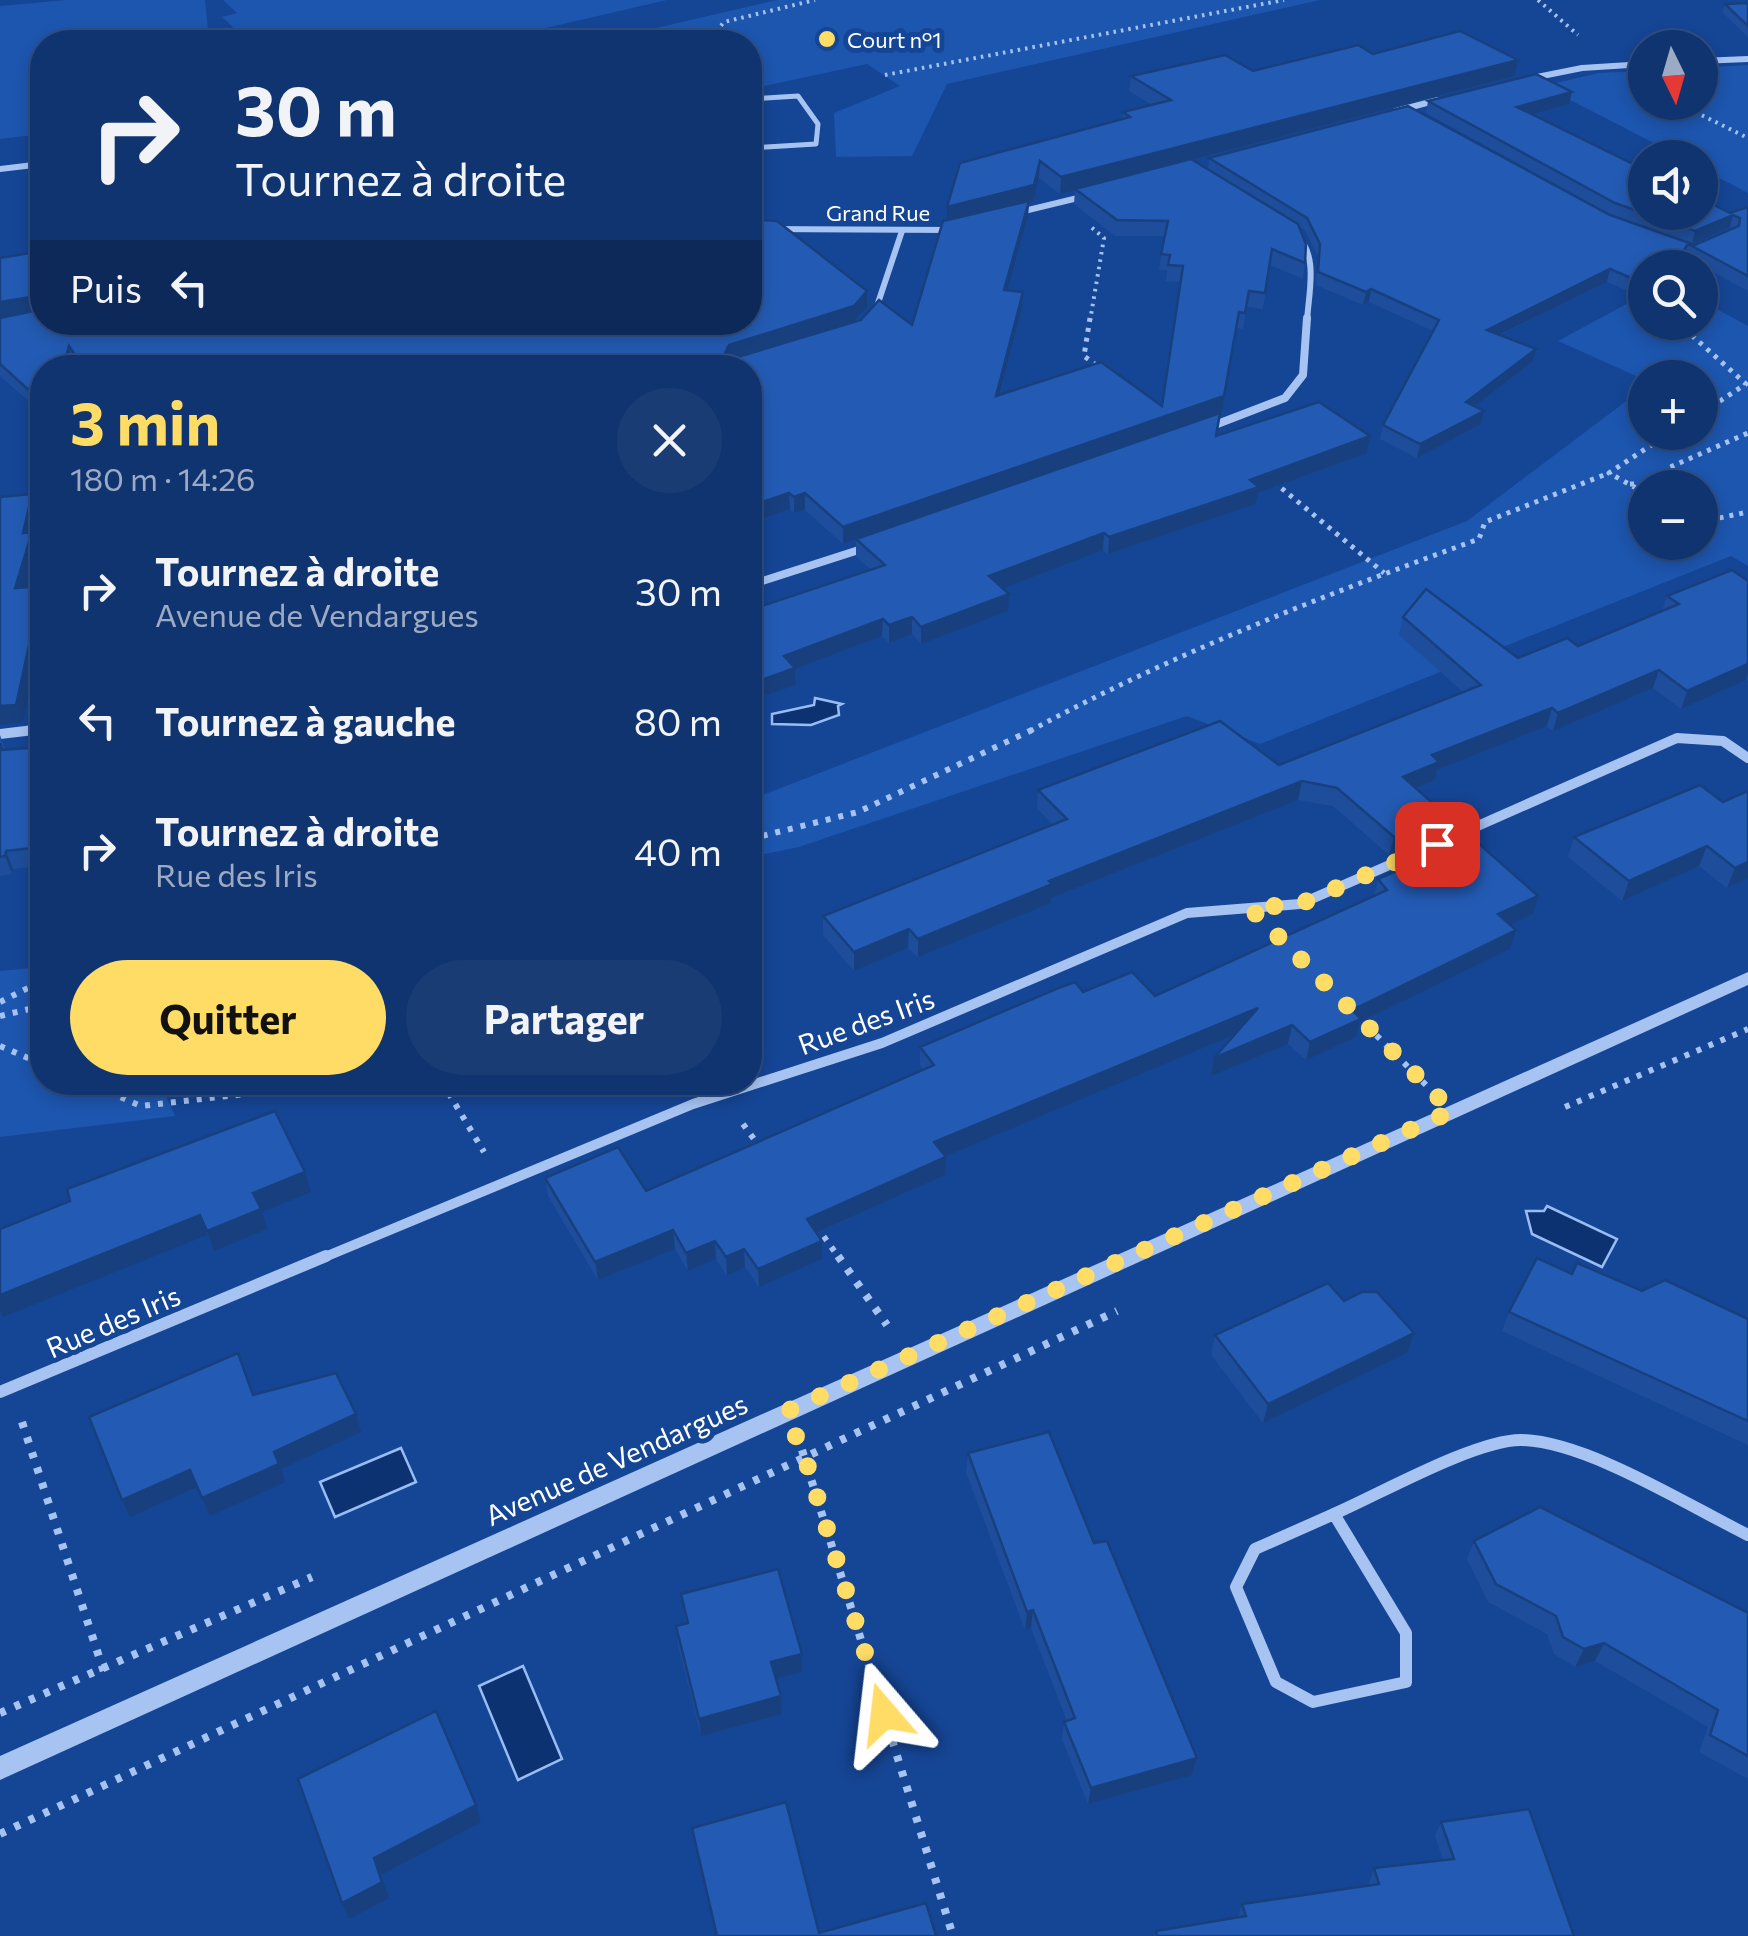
<!DOCTYPE html>
<html lang="fr">
<meta charset="utf-8">
<style>
body{margin:0;font-family:Commissioner,sans-serif;background:#193c75;color:#f1f3f6;height:100vh;display:flex;flex-direction:column;font-size:38px;white-space:nowrap}
*{box-sizing:border-box;margin:0}
p{font-size:32px;color:#9caac3}
.icon{flex:none;width:55px;height:55px;fill:none;stroke:currentColor;stroke-width:2;stroke-linecap:round;stroke-linejoin:round}
.map{position:relative;flex:1;overflow:hidden}
.sheet{position:absolute;left:30px;top:355px;width:732px;height:740px;display:flex;flex-direction:column;background:#103470;border-radius:40px;box-shadow:0 5px 15px #0003,0 0 0 2px #304f83}
.sheet>*{flex:none}
.guide{position:absolute;left:30px;top:30px;width:732px;height:305px;border-radius:40px;box-shadow:0 5px 15px #0003,0 0 0 2px #304f83;background:#103470;color:#f1f3f6;overflow:hidden}
.needle{width:65px;rotate:175deg}
.fabs{position:absolute;left:1628px;top:30px;display:grid;gap:20px}
.fabs a{display:grid;place-items:center;width:90px;height:90px;border-radius:50%;background:#103470;box-shadow:0 5px 15px #0003,0 0 0 2px #304f83;font-size:50px}
.pin{position:absolute;display:grid;place-items:center;width:85px;height:85px;color:#fff;margin:-42px;border-radius:20px;box-shadow:0 5px 15px #0006}
.me{position:absolute;width:110px;margin:-55px;rotate:343deg;stroke-linejoin:round;filter:drop-shadow(0 0 8px #0008)}
.turn{display:flex;align-items:center;gap:35px;height:210px;padding:0 40px;font-size:45px}
.turn .icon{width:130px;height:130px;stroke-width:2.5}
.turn b{display:block;font-size:70px;line-height:85px}
.then{display:flex;align-items:center;height:95px;padding:0 40px;background:#0003;gap:20px;font-size:38px}
.round{display:grid;place-items:center;flex:none;width:105px;height:105px;border-radius:52px;background:#193c75}
.headline{display:flex;align-items:center;justify-content:space-between;height:170px;padding:0 40px}
h1{font-size:60px;font-weight:700;line-height:75px;color:#ffdc66}
.primary-button{display:flex;gap:20px;margin-top:auto;padding:20px 40px}
.primary-button a{flex:1;height:115px;border-radius:60px;background:#ffdc66;color:#111;font-size:40px;font-weight:700;line-height:115px;text-align:center}
.primary-button a+a{background:#193c75;color:#f1f3f6}
ul{padding:0;list-style:none}
li{display:flex;align-items:center;gap:30px;height:130px;padding:0 40px}
li div{flex:1}
li b{display:block;font-size:38px}
li em{font-style:normal}
.map>svg:first-child{display:block}
.green{fill:#1d56af;fill-rule:evenodd}
.water{fill:#0d3272;stroke:#98bdf4;stroke-width:2.5}
.lines{fill:none;stroke-linecap:round;stroke-linejoin:round}
.path-far3{stroke:#a6c3f2;stroke-width:4;stroke-dasharray:2.5 5;stroke-linecap:butt}
.path-far2{stroke:#a6c3f2;stroke-width:5;stroke-dasharray:4 6;stroke-linecap:butt}
.path-far1{stroke:#a6c3f2;stroke-width:6;stroke-dasharray:5 8;stroke-linecap:butt}
.path{stroke:#a6c3f2;stroke-width:8;stroke-dasharray:6 10;stroke-linecap:butt}
.service{stroke:#a6c3f2;stroke-width:5}
.minor-far3{stroke:#a6c3f2;stroke-width:6}
.minor-far2{stroke:#a6c3f2;stroke-width:8}
.minor-far1{stroke:#a6c3f2;stroke-width:10}
.minor{stroke:#a6c3f2;stroke-width:12}
.tertiary{fill:#a6c3f2;fill-rule:evenodd}
.wall{fill:#1e4e9b;fill-rule:evenodd}
.shaded-wall{fill:#18407e}
.building{fill:#235bb4;stroke:#18407e;stroke-width:2.5}
.route{stroke:#ffdc66;stroke-width:18;stroke-dasharray:0 32.4}
.poi-dot{fill:#ffdc66;stroke:#154595;stroke-width:4}
.labels{text-anchor:middle;dominant-baseline:central;stroke-width:10;stroke-linejoin:round;paint-order:stroke}
.far-poi-label{font-size:22px;fill:#fff;stroke:#154595;text-anchor:start}
.far-street-label{font-size:22px;fill:#fff;stroke:#154595}
.street-label{font-size:28px;fill:#fff;stroke:#154595}
</style>
<div class="map">
<svg width="1748" height="1936" viewBox="0 0 1748 1936">
<rect width="100%" height="100%" fill="#154595"/>
<g class="green">
<path d="M67 0H205L208 30 223 36 225 42H42V134L0 139V6Z"/>
<path d="M223 0H667L485 42H249L222 17 237 13Z"/>
<path d="M777 0H1320L947 84 912 156 836 157 834 113 900 86 867 64 750 89V42H657L643 31Z"/>
<path d="M1748 65V193L1700 168V158L1681 157 1543 86 1599 73 1645 71V102H1700V68Z"/>
<path d="M1645 294V322H1700V300L1748 326V566L1731 556 1260 744 1187 716 799 847 750 857V800L1467 521 1645 387V432H1700V378L1645 380 1558 341ZM1645 488H1700V542H1645Z"/>
<path d="M42 967V1082L160 1083 175 1116 0 1137V971Z"/>
</g>
<g class="water">
<path d="M815 698 842 704 838 706 839 715 811 725 772 724V714L814 705Z"/>
<path d="M1547 1206 1617 1239 1602 1267 1532 1234 1526 1211H1544Z"/>
<path d="M401 1448 416 1482 335 1517 320 1482Z"/>
<path d="M523 1666 562 1759 518 1780 479 1686Z"/>
</g>
<g class="lines">
<g class="path-far3">
<path d="M1538 0 1578 35"/>
<path d="M681 42 713 35 724 22 815 0"/>
<path d="M885 75 1284 0"/>
<path d="M1675 102 1748 138"/>
<path d="M1688 268 1692 252"/>
<path d="M1090 321 1104 238 1091 227"/>
</g>
<g class="path-far2">
<path d="M1090 318 1084 356 1100 368"/>
<path d="M1677 322 1746 384 1700 414"/>
<path d="M1274 482 1384 573"/>
<path d="M1630 484H1659L1668 468 1748 433"/>
<path d="M1645 493 1609 473 1671 432"/>
<path d="M1700 522 1748 512"/>
<path d="M1030 731C1174 653 1325 595 1479 539L1485 522 1609 473"/>
</g>
<g class="path-far1">
<path d="M750 839 858 812 1034 729"/>
<path d="M0 1002 42 981"/>
<path d="M0 1016 42 1006"/>
<path d="M1358 1017 1427 1086"/>
<path d="M0 1046 42 1064"/>
<path d="M85 1082 141 1106 350 1082"/>
<path d="M442 1082 484 1152"/>
<path d="M1565 1107 1748 1029"/>
<path d="M743 1124 759 1146"/>
<path d="M816 1226 840 1259"/>
</g>
<g class="path">
<path d="M838 1256 887 1325"/>
<path d="M22 1422 104 1672"/>
<path d="M802 1450 953 1936"/>
<path d="M0 1713 312 1577"/>
<path d="M0 1834 1117 1311"/>
</g>
<path class="service" d="M750 99 798 96 818 124 816 144 750 148"/>
<g class="minor-far3">
<path d="M1700 61 1748 59"/>
<path d="M1527 79 1582 68 1645 64"/>
<path d="M1396 111 1438 100"/>
<path d="M0 169 42 164"/>
<path d="M1020 212 1086 196"/>
<path d="M750 229 950 230"/>
<path d="M1295 232C1319 256 1309 289 1307 321"/>
<path d="M875 312 902 231"/>
</g>
<g class="minor-far2">
<path d="M1207 428 1285 398 1303 375 1307 318"/>
<path d="M0 505 42 501"/>
<path d="M750 585 865 548"/>
<path d="M24 731 42 729"/>
</g>
<g class="minor-far1">
<path d="M0 734 42 729"/>
<path d="M1455 836 1677 738 1723 741 1748 758"/>
<path d="M320 1259 693 1104 882 1043 1187 913 1300 904 1417 853"/>
</g>
<g class="minor">
<path d="M0 1392 326 1256"/>
<path d="M1334 1514 1406 1633V1682L1313 1702 1276 1682 1236 1587 1255 1549Z"/>
<path d="M1334 1514C1380 1494 1475 1440 1521 1440 1586 1441 1689 1506 1748 1535"/>
</g>
<path class="tertiary" d="M1748 972V985L0 1780V1756Z"/>
</g>
<g class="wall">
<path d="M1748 3V37L1722 12 1725 4Z"/>
<path d="M1373 54 1518 60 1515 76 1192 160 1208 170 1209 158 1610 215 1695 245 1733 229 1730 227 1692 244 1612 215 1426 113 1428 101 1569 104 1531 114 1730 213 1748 207V291L1684 256 1645 293 1639 296 1607 282 1500 335 1536 349 1533 361 1474 406 1484 411 1481 424 1417 458 1380 439 1383 425 1433 331 1369 302 1363 305 1316 285 1318 256 1305 230 1298 226 1305 263 1303 279 1270 265 1263 309 1247 307 1243 329 1237 328 1222 412 1169 431 1217 436H1370L1367 453 1258 493 1256 504 1108 554 1103 550 1002 588 1008 611 921 644 912 634 889 643 882 636 795 669 796 685 750 701 871 570 856 556V540L843 544 805 510 794 513 790 509 750 523V368H77L73 362 42 368V413L0 376V258L42 251V322L759 207V220L867 291V307L855 322 912 325 947 220V207L1122 120 1123 112 1152 105 1129 91 1131 76 1253 71ZM1039 178 1060 194 1075 190 1074 204 1115 236H1164L1159 270H1167L1166 281 1181 282 1162 406 1000 395 1022 308 1007 290 1028 216 1029 202 1033 201Z"/>
<path d="M1748 581V681L1746 680 1681 709 1653 688 1553 731 1547 726 1437 770 1435 780 1416 788 1441 833 1389 855 1333 806 1298 800 1051 898V903L918 957 908 948 854 971 823 935V916L1053 825 1037 808 1038 790 1279 765 1463 692 1399 635 1403 617 1518 658 1578 646 1662 611 1667 596Z"/>
<path d="M0 735 5 750 42 747V866L13 869 12 874 0 876Z"/>
<path d="M1700 785 1748 878 1727 888 1699 866 1622 901 1568 857 1574 837Z"/>
<path d="M1408 849 1533 914 1510 925V949L1360 1022 1356 1037 1306 1060 1288 1044 1211 1076 1214 1058 1235 1034 945 1156V1175L817 1233 822 1259 759 1287 745 1267 727 1276 716 1259 688 1271 675 1249 598 1280 548 1196 545 1178 646 1191 923 1069 920 1065V1047L1083 992 1155 996 1374 896 1378 879 1404 868Z"/>
<path d="M1572 1274 1748 1319V1445L1502 1331 1509 1312Z"/>
<path d="M1344 1301 1407 1353 1263 1423 1211 1355 1215 1335Z"/>
<path d="M968 1453 1094 1543 1197 1758 1192 1775 1088 1804 1062 1739 1064 1722 1067 1721 1031 1628 1025 1630 966 1472Z"/>
<path d="M1474 1541 1748 1613V1779L1699 1752 1708 1727 1595 1661 1575 1667 1554 1654 1547 1634 1488 1602 1467 1559Z"/>
<path d="M681 1594 802 1654V1672L776 1679 781 1696 782 1714 701 1736 678 1645 676 1626 686 1624Z"/>
<path d="M1441 1822 1574 1936H1154L1156 1931 1238 1918 1242 1904 1369 1885V1883L1374 1868 1443 1860 1435 1836Z"/>
<path d="M692 1828 819 1933 936 1936H716Z"/>
</g>
<g class="shaded-wall">
<path d="M1518 60 1515 76 1060 194 1061 177Z"/>
<path d="M1572 92 1569 104 1514 119 1517 107Z"/>
<path d="M1040 161 1039 178 1033 201 1029 202 1028 216 1003 306 947 223V207Z"/>
<path d="M759 207V222L750 223V208Z"/>
<path d="M1733 215 1730 227 1692 244 1695 231Z"/>
<path d="M1688 244 1684 256 1676 268H1671Z"/>
<path d="M1610 269 1607 282 1484 342 1487 330Z"/>
<path d="M1645 282V293L1639 296 1643 283Z"/>
<path d="M1371 289 1369 302 1363 305 1366 292Z"/>
<path d="M867 291V307L854 322 730 361 725 353 729 345Z"/>
<path d="M1023 292 1022 308 995 412 996 396Z"/>
<path d="M36 296 41 312 0 319V302Z"/>
<path d="M1239 312 1222 412 843 544V527L1224 396Z"/>
<path d="M69 346 73 362 72 368H63Z"/>
<path d="M1536 349 1533 361 1463 415 1466 402Z"/>
<path d="M1484 411 1481 424 1417 458 1420 444Z"/>
<path d="M1370 436 1367 453 1258 493 1256 504 1108 554 1109 537 1250 480Z"/>
<path d="M789 493 790 509 750 523V506Z"/>
<path d="M805 493V510L794 513V497Z"/>
<path d="M32 494 38 512 33 535 38 550 21 605 15 588 23 533Z"/>
<path d="M1104 533 1103 550 988 594 989 576Z"/>
<path d="M42 586V631L23 722 0 725V706Z"/>
<path d="M1009 594 1008 611 921 644V627Z"/>
<path d="M912 617V634L889 643V625Z"/>
<path d="M883 619 882 636 795 669 796 685 750 701V684L784 656Z"/>
<path d="M1748 664V674L1746 680 1681 709 1687 691Z"/>
<path d="M1659 670 1653 688 1553 731 1558 713Z"/>
<path d="M1552 708 1547 726 1437 770 1435 780 1399 795 1403 777 1432 755Z"/>
<path d="M1302 781 1298 800 1051 898V903L918 957V939L1049 881Z"/>
<path d="M1445 814 1441 833 1389 855 1394 837Z"/>
<path d="M1707 846 1699 866 1622 901 1629 881Z"/>
<path d="M6 851 13 869 12 874 5 856Z"/>
<path d="M1748 862V878L1727 888 1735 868Z"/>
<path d="M1538 896 1533 914 1493 933 1498 914Z"/>
<path d="M909 929 908 948 854 971V952Z"/>
<path d="M1516 930 1510 949 1360 1022 1356 1037 1306 1060 1310 1042 1352 1010Z"/>
<path d="M1258 1008 1255 1026 934 1161V1142Z"/>
<path d="M1292 1025 1288 1044 1211 1076 1214 1058Z"/>
<path d="M946 1157 945 1175 807 1237V1219Z"/>
<path d="M305 1172 311 1192 262 1212 267 1229 214 1251 207 1231 253 1193Z"/>
<path d="M200 1215 207 1235 3 1317 0 1311V1295Z"/>
<path d="M673 1230 675 1249 598 1280 595 1262Z"/>
<path d="M715 1241 716 1259 688 1271 686 1253Z"/>
<path d="M822 1241V1259L759 1287 758 1269Z"/>
<path d="M744 1249 745 1267 727 1276 726 1257Z"/>
<path d="M1414 1333 1407 1353 1263 1423 1268 1404Z"/>
<path d="M356 1414 361 1432 281 1469 285 1482 210 1516 202 1498 274 1452Z"/>
<path d="M190 1470 197 1487 130 1517 122 1500Z"/>
<path d="M1033 1610 1031 1628 1025 1630 1027 1612Z"/>
<path d="M1604 1643 1595 1661 1575 1667 1584 1649Z"/>
<path d="M802 1654V1672L772 1680 771 1662Z"/>
<path d="M781 1696 782 1714 701 1736 699 1719Z"/>
<path d="M1197 1758 1192 1775 1088 1804 1091 1788Z"/>
<path d="M476 1805 481 1822 381 1875 389 1898 349 1919 342 1903 374 1858Z"/>
</g>
<g class="building">
<path d="M1748 3V26L1725 4Z"/>
<path d="M1460 31 1518 60 1061 177 1040 161 1034 185 947 207 960 163 1130 117 1123 112 1171 100 1131 76 1225 55 1253 71 1358 45 1373 54Z"/>
<path d="M1536 74 1572 92 1517 107 1645 170V212H1700V198L1730 213 1748 207V276L1688 244 1671 268H1645V282L1643 283 1610 269 1487 330 1536 349 1466 402 1484 411 1420 444 1383 425 1439 320 1371 289 1366 292 1318 272 1320 244 1307 218 1209 158 1408 106 1610 215 1695 245 1739 226 1740 218 1733 215 1695 231 1615 203 1428 101Z"/>
<path d="M1191 159 1298 224 1306 244 1305 263 1272 249 1265 293 1249 291 1245 313 1239 312 1224 396 843 527 805 493 794 497 789 493 750 506V368H84L69 346 63 368H42V402L0 364V318L39 310 42 304V322H750V219L777 221 867 291 854 306 729 345 725 353 731 359 861 320 879 300 912 325 943 221 1029 201 1004 290 1023 292 996 396 1101 362 1162 406 1183 266 1168 265 1170 255 1161 254 1168 221 1117 220 1075 189Z"/>
<path d="M750 200 759 207 750 208Z"/>
<path d="M42 251V300L36 296 0 302V258Z"/>
<path d="M1319 402 1370 436 1250 480 1259 487 1109 537 1104 533 989 576 1009 594 921 627 912 617 889 625 883 619 784 656 795 668 750 684V610L885 565 856 539 1220 413 1216 436Z"/>
<path d="M32 494 23 533 32 532 15 588 42 586 16 705 0 706V497Z"/>
<path d="M1732 570 1748 581V664L1687 691 1659 670 1558 713 1552 708 1432 755 1439 762 1403 777 1445 814 1394 837 1337 788 1302 781 1049 881 1052 884 918 939 909 929 854 952 823 916 1067 819 1038 790 1220 721 1279 765 1481 685 1403 617 1426 589 1518 658 1567 638 1578 646 1679 604 1667 596Z"/>
<path d="M0 743 2 750 42 747V847L6 851 5 856 0 857Z"/>
<path d="M1700 785 1723 802 1748 791V862L1735 868 1707 846 1629 881 1574 837Z"/>
<path d="M1460 827 1538 896 1498 914 1516 930 1352 1010 1361 1019 1310 1042 1292 1025 1214 1058 1258 1008 934 1142 946 1157 807 1219 822 1241 758 1269 744 1249 726 1257 715 1241 686 1253 673 1230 595 1262 545 1178 618 1147 646 1191 934 1065 920 1047 1056 989 1075 982 1083 992 1132 972 1155 996 1387 890 1378 879 1421 860 1408 849Z"/>
<path d="M275 1111 305 1172 253 1193 261 1209 207 1231 200 1215 0 1295V1229L70 1201 67 1189Z"/>
<path d="M1537 1258 1572 1274 1577 1263 1642 1291 1665 1280 1748 1319V1421L1509 1312Z"/>
<path d="M1328 1283 1344 1301 1362 1292H1377L1414 1333 1268 1404 1215 1335Z"/>
<path d="M238 1353 253 1395 336 1373 356 1414 274 1452 279 1464 202 1498 190 1470 122 1500 89 1417Z"/>
<path d="M1049 1432 1094 1543 1107 1541 1197 1758 1091 1788 1064 1722 1075 1718 1033 1610 1027 1612 968 1453Z"/>
<path d="M1540 1507 1748 1613V1756L1710 1735 1718 1710 1604 1643 1584 1649 1563 1637 1556 1616 1496 1584 1474 1541Z"/>
<path d="M778 1569 802 1654 771 1662 781 1696 699 1719 676 1626 688 1623 681 1594Z"/>
<path d="M436 1711 476 1805 374 1858 382 1882 342 1903 298 1779Z"/>
<path d="M786 1802 819 1933 926 1903 936 1936H717L692 1828Z"/>
<path d="M1529 1809 1574 1936H1157L1156 1931 1246 1916 1242 1904 1379 1884 1374 1868 1454 1859 1441 1822Z"/>
</g>
<g class="lines">
<path class="route" d="M884 1714 804 1454 785 1412 1452 1111 1250 908 1300 904 1437 844"/>
</g>
<circle class="poi-dot" cx="827" cy="39" r="10"/>
<g class="labels">
<g class="far-poi-label">
<text x="847" y="39">Court n°1</text>
</g>
<g class="far-street-label">
<text x="878" y="212">Grand Rue</text>
</g>
<g class="street-label">
<text transform="translate(866 1021) rotate(-20)">Rue des Iris</text>
<text transform="translate(113 1321) rotate(-23)">Rue des Iris</text>
<text transform="translate(616 1459) rotate(-24)">Avenue de Vendargues</text>
</g>
</g>
</svg>
<div class="fabs">
<a><svg class="needle" viewBox="-14 -14 28 28"><path d="M0-13l5 13h-10z" fill="#e53935"/><path d="M0 13l5-13h-10z" fill="#9caac3"/></svg></a>
<a><svg class="icon" aria-label="sound" viewBox="0 0 24 24"><path d="M4 9h4l5-4v14l-5-4H4zM17 9q2 3 0 6"/></svg></a>
<a><svg class="icon" aria-label="search" viewBox="0 0 24 24"><circle cx="10" cy="10" r="6"/><path d="M15 15l6 6"/></svg></a>
<a>+</a>
<a>−</a>
</div>
<div class="pin" style="left:1437px;top:844px;background:#d93025"><svg class="icon" aria-label="arrive" viewBox="0 0 24 24"><path d="M6 21V4h12l-3 4 3 4H6"/></svg></div>
<svg class="me" style="left:884px;top:1714px" viewBox="-20 -20 40 40"><path d="M0-17L14 15 0 8-14 15z" fill="#ffdc66" stroke="#fff" stroke-width="4"/></svg>
<div class="guide">
<div class="turn"><svg class="icon" aria-label="right" viewBox="0 0 24 24"><path d="M7 20v-9h11M14 6l5 5-5 5"/></svg><div><b>30 m</b>Tournez à droite</div></div>
<div class="then">Puis<svg class="icon" aria-label="left" viewBox="0 0 24 24"><path d="M17 20v-9H6M10 6l-5 5 5 5"/></svg></div>
</div>
<section class="sheet">
<div class="headline"><div><h1>3 min</h1><p>180 m · 14:26</p></div><a class="round"><svg class="icon" aria-label="close" viewBox="0 0 24 24"><path d="M6 6l12 12M18 6L6 18"/></svg></a></div>
<ul>
<li><svg class="icon" aria-label="right" viewBox="0 0 24 24"><path d="M7 20v-9h11M14 6l5 5-5 5"/></svg><div><b>Tournez à droite</b><p>Avenue de Vendargues</p></div><em>30 m</em></li>
<li><svg class="icon" aria-label="left" viewBox="0 0 24 24"><path d="M17 20v-9H6M10 6l-5 5 5 5"/></svg><div><b>Tournez à gauche</b></div><em>80 m</em></li>
<li><svg class="icon" aria-label="right" viewBox="0 0 24 24"><path d="M7 20v-9h11M14 6l5 5-5 5"/></svg><div><b>Tournez à droite</b><p>Rue des Iris</p></div><em>40 m</em></li>
</ul>
<div class="primary-button"><a>Quitter</a><a>Partager</a></div>
</section>
</div>
